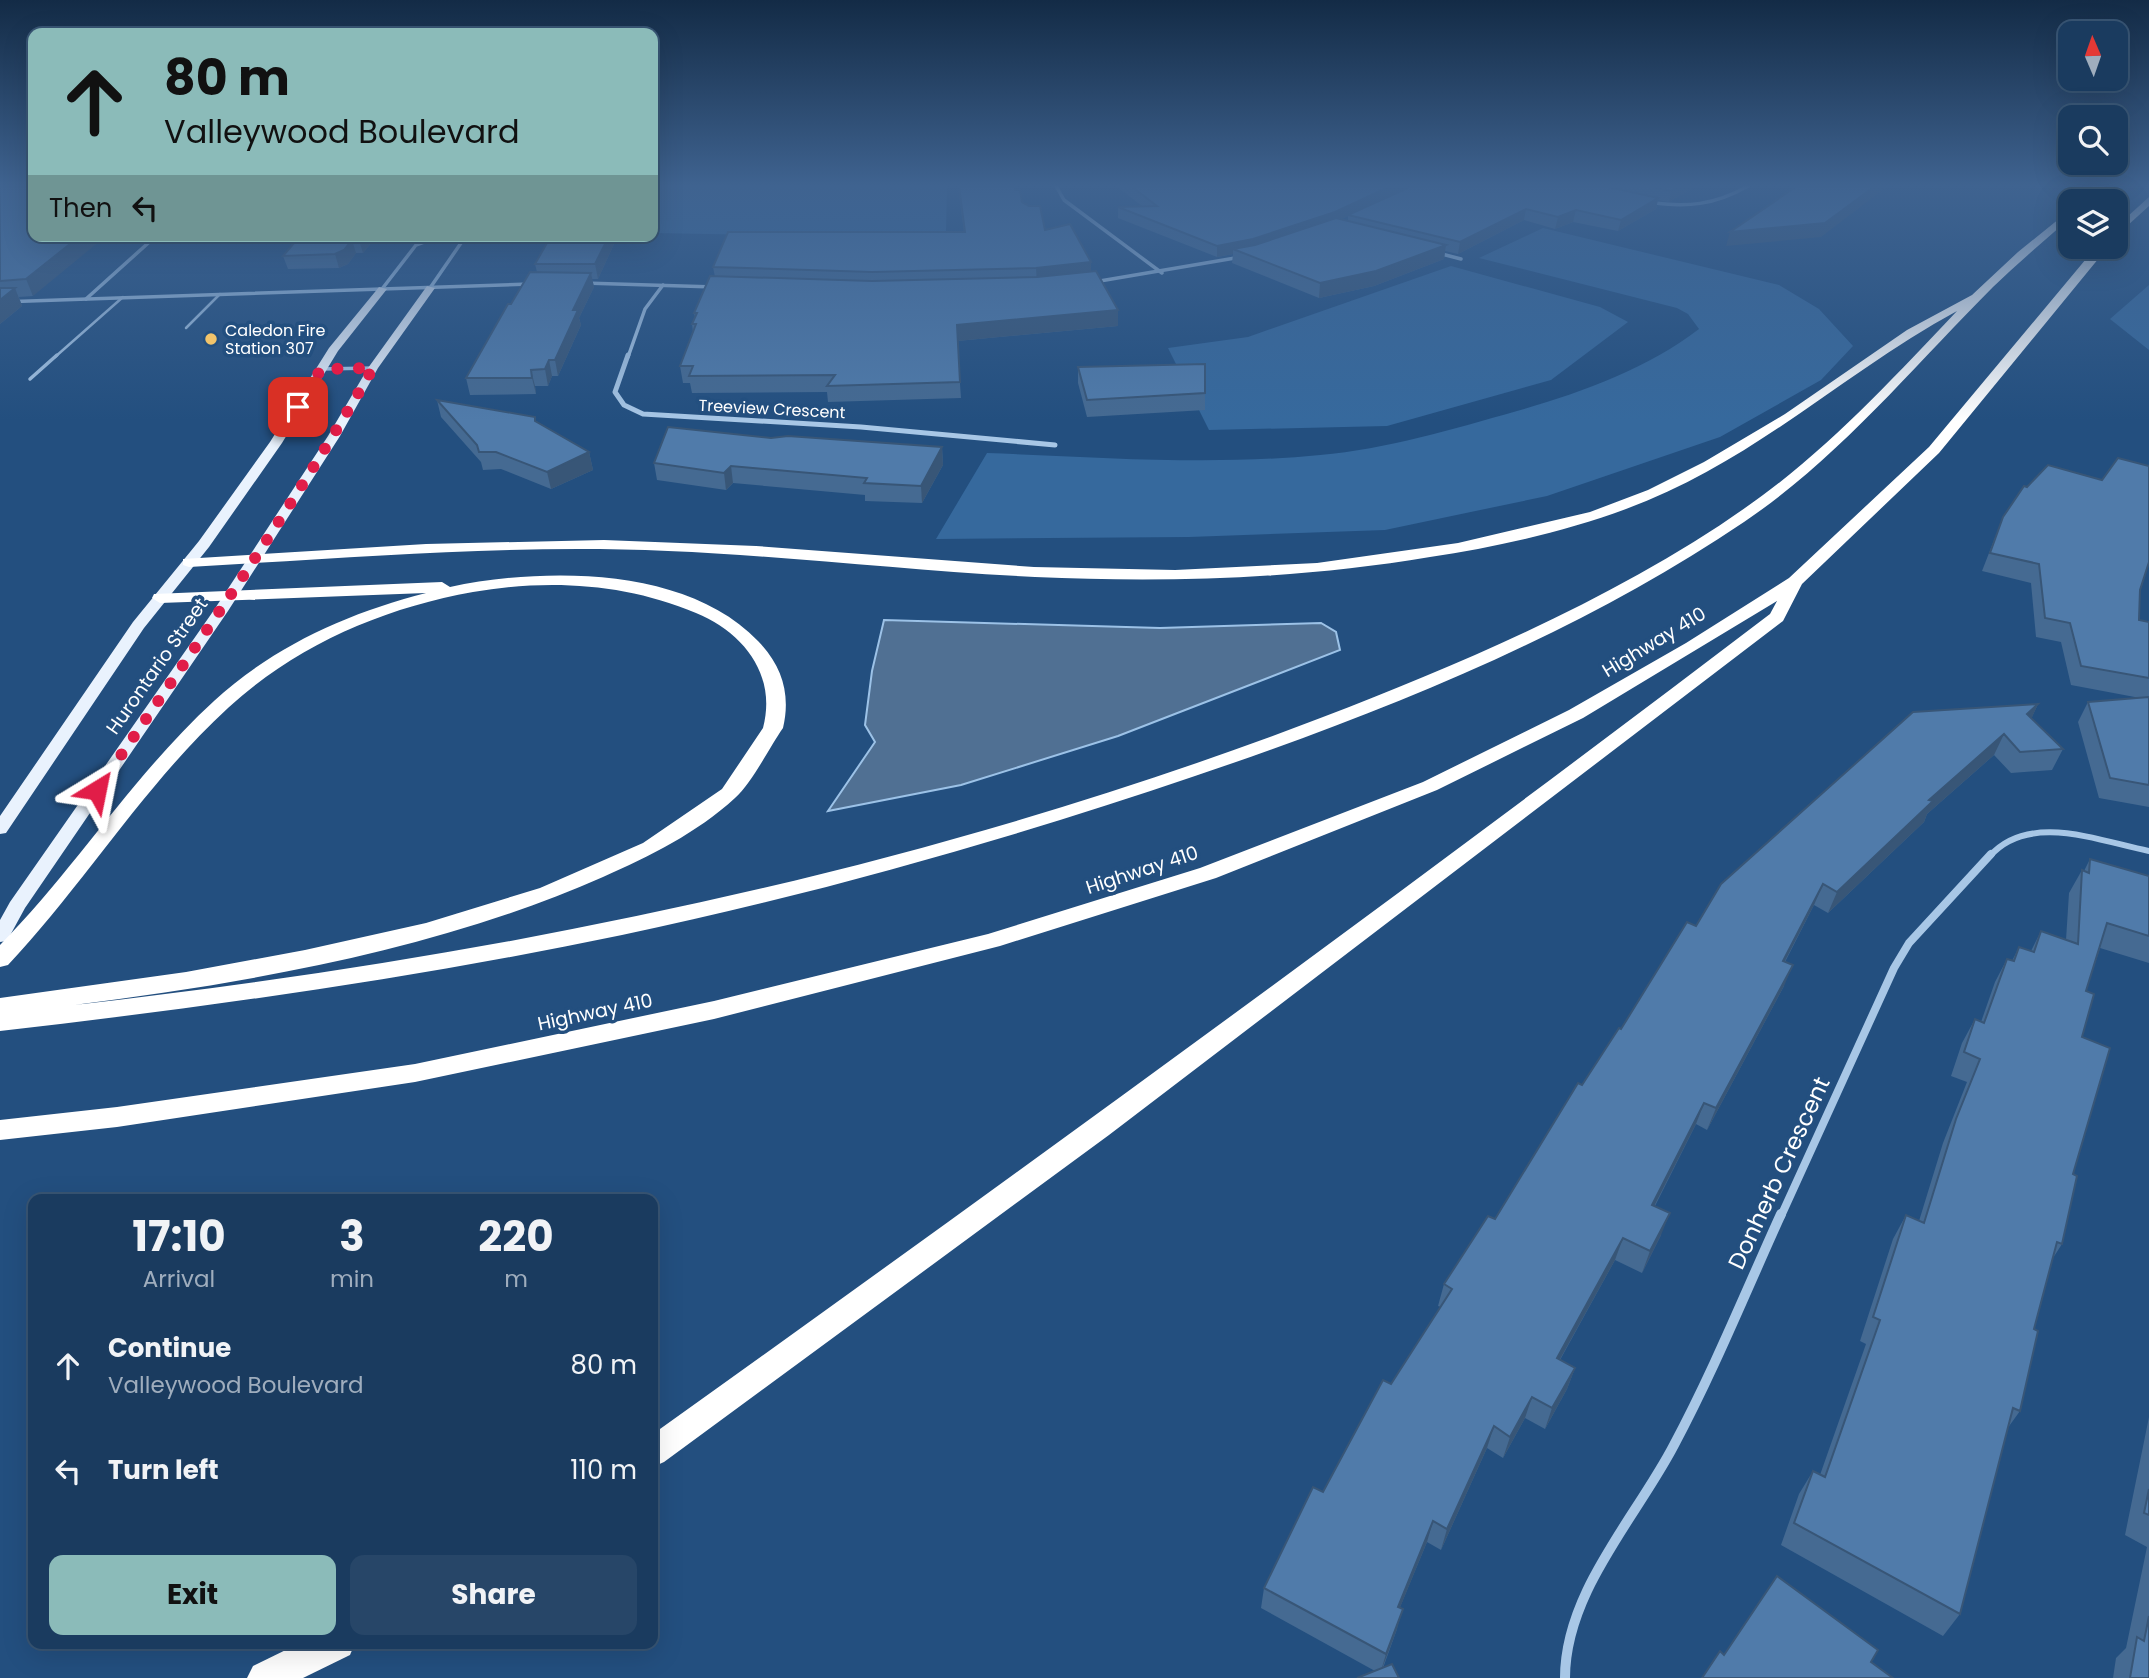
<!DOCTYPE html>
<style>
body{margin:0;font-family:Poppins,sans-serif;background:#274668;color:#f1f3f6;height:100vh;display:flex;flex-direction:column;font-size:26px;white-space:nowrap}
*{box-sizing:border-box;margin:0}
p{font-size:23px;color:#9fadbd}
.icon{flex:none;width:38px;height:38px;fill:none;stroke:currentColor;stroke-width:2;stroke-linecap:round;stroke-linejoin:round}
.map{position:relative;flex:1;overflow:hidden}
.drawer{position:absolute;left:28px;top:1194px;width:630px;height:455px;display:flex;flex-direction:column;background:#1a3b5f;border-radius:14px;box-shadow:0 7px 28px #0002,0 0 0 2px #385574}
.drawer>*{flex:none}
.hud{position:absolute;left:28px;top:28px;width:630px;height:214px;border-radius:14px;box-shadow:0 7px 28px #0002,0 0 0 2px #385574;background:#8bbbb9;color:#111;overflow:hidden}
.needle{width:46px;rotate:358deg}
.tools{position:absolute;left:2058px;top:21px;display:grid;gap:14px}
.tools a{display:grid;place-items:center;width:70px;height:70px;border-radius:14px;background:#1a3b5f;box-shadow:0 7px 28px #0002,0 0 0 2px #385574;font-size:35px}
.pin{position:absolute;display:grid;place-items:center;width:60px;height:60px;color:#fff;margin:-30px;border-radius:14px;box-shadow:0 4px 10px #0006}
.me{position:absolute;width:77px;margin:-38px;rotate:35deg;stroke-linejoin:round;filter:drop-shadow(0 0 5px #0008)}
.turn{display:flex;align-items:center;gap:24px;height:147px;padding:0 21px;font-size:32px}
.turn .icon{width:91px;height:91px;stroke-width:2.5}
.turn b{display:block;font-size:49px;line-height:60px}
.then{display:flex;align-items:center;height:66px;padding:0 21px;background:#0003;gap:14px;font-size:26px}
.eta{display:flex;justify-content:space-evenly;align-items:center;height:119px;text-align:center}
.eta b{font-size:42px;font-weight:700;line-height:49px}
.action{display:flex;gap:14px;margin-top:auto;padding:14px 21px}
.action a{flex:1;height:80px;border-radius:14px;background:#8bbbb9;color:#111;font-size:28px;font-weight:700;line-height:80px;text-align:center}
.action a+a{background:#274668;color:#f1f3f6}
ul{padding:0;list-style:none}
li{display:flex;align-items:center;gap:21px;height:105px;padding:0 21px}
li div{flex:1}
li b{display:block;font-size:26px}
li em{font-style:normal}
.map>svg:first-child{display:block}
.green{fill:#36699d}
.water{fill:#507093;stroke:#9cc2e7;stroke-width:2}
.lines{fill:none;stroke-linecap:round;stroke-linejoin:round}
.service-far1{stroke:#a8c7e6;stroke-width:2.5}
.service{stroke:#a8c7e6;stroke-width:3.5}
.minor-far4{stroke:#a8c7e6;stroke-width:3.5}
.minor-far3{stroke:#a8c7e6;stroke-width:5}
.minor-far2{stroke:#a8c7e6;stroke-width:6}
.minor-far1{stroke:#a8c7e6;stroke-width:8}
.minor{stroke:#a8c7e6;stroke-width:10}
.primary{fill:#e9f2fd;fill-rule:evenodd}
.motorway{fill:#fff;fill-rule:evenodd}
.wall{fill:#456a92;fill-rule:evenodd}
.shaded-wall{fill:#385677}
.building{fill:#507baa;stroke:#385677;stroke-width:2}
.route{stroke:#e11d48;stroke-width:12;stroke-dasharray:0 21.6}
.poi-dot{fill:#f2c46b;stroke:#234f7f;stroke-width:2.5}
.labels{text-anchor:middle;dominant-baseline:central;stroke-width:7;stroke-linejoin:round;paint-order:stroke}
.far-poi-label{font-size:16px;fill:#fff;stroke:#234f7f;text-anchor:start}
.far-street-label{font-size:16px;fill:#fff;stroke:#234f7f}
.street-label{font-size:19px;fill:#fff;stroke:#234f7f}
.near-street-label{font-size:23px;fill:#fff;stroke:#234f7f}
</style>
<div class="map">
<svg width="2149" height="1678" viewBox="0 0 2149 1678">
<rect width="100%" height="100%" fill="#234f7f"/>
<g class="green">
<path d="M653 186H947L946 232 932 238 653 233Z"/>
<path d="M1543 228 1779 285 1819 309 1853 346 1821 380 1720 437 1547 496 1385 530 1189 537 936 539 987 453C1097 457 1210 466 1320 455 1387 449 1453 429 1517 411 1580 393 1647 369 1699 329L1688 314 1677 308 1479 258Z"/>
<path d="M1451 266 1600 307 1628 322 1551 380 1387 426 1209 430 1168 348 1248 337Z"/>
<path d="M2149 285V350L2110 319Z"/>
</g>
<path class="water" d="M884 620 1160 628 1321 623 1336 632 1340 650 1118 736 961 785 828 811 875 742 865 725 872 671Z"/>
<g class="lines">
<g class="service-far1">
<path d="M186 328 220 294"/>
<path d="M55 357 123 297"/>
</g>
<g class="service">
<path d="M321 369 373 368"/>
<path d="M30 379 57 355"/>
</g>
<g class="minor-far4">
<path d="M1056 186 1064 200 1162 273"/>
<path d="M1649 202C1686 208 1715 205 1748 186"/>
<path d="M1438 253 1461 259"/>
<path d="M1094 282 1241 257"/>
<path d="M584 283 715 287"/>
<path d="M430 288 461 243 451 236"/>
<path d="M382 289 416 245 440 236"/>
<path d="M86 299 156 236"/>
<path d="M0 302 530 284"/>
<path d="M628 357 645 309 663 285"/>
</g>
<path class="minor-far3" d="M628 355 615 392 624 405 643 414 861 427 1055 445"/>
<path class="minor-far2" d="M1990 856C2029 812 2099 841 2149 851"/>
<path class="minor-far1" d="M1781 1216 1894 968 1909 943 1991 854"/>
<path class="minor" d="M1565 1678C1565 1592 1636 1518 1674 1445 1714 1370 1746 1291 1781 1214"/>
<g class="primary">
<path d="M427 286 435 288 378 368 340 436 228 611 25 908 7 941 0 942V920L10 902 214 610 328 436 368 368Z"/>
<path d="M379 287 387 289 338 351 282 443 209 547 144 628 6 833 0 834V816L133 622 199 541 270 442 329 348Z"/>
</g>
<g class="motorway">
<path d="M2094 186H2105L2089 201H2078Z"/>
<path d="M2149 197V206L2116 236V227Z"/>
<path d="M2070 210V218C2044 241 2018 263 1993 287 1912 368 1840 457 1744 522 1578 634 1385 712 1195 776 1007 840 816 894 622 935 416 978 209 1007 0 1031V998L186 972 305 950 426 923 540 888 643 843 722 789 763 728C777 675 744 633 696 613 625 583 548 579 473 592 383 608 295 646 228 708 145 784 85 883 8 965L0 967V945C76 868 134 774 214 701 274 646 348 613 426 593L160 603 152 598 154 594 442 582 450 587C544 567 687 566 758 641 782 666 791 694 783 728 769 748 752 783 735 798 697 833 650 856 603 877 438 950 252 982 74 1005 500 957 922 871 1323 717 1471 660 1636 589 1763 495 1835 442 1896 375 1957 311 1843 373 1752 463 1626 509 1564 532 1496 547 1430 557 1299 579 1167 583 1035 577 912 571 790 556 668 551 508 544 348 558 189 567L183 565V559L426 544 604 540 756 546 1034 567 1175 570 1317 563 1458 543 1590 512 1648 490 1704 462 1785 414 1907 330 1972 295 2018 252Z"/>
<path d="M2096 247H2108L1939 453 1802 584 1783 621 1109 1135 664 1462 653 1467V1434C1029 1165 1402 894 1770 614L1777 601 1583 718 1437 790 1216 878 1000 946 714 1019 415 1082 117 1127 0 1140V1120L117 1107 415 1064 714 1001 988 934 1200 868 1423 782 1569 710 1686 643 1789 578 1929 447Z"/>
<path d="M300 1643H355L350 1655 303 1678H247L253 1666Z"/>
</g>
</g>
<g class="wall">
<path d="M0 186 33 296 19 297 22 306 0 324Z"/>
<path d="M958 186H1014L1022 202 1045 230 1091 272 1118 310V326L957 341 961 398 828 402 827 392 692 393 690 383H683L680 366 693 332 692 324 695 317 694 313 715 277 713 267 964 232Z"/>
<path d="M1116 186H1696L1669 202 1658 200 1656 209 1618 231 1573 222 1555 229 1524 220 1458 254 1445 251 1444 259 1374 286 1319 298 1232 263 1233 254 1217 257 1118 218V207L1142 206ZM1348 216V221L1341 219Z"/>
<path d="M300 236H377L363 253H356L348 264 339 268 288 269 283 256Z"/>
<path d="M551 236H614L615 242 598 279H592L594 287 579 318 581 325 558 376H552L548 386H535L536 394 470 395 466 378 511 304 537 272 535 264Z"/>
<path d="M1078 367 1205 393V410L1087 417 1078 383Z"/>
<path d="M437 400 536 421 589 452 593 470 551 489 501 469 483 470 481 462 441 417Z"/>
<path d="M771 438 942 447 943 465 922 503 865 501V495L733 483 726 490 657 480 654 463Z"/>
<path d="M2003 517 2140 590 2139 620 2149 622V807L2099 798 2078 722 2088 702 2140 698 2071 685 2061 642 2036 637 2031 583 1982 571Z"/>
<path d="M2038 704 2031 719 2063 749 2052 770 2011 773 1994 755 1927 814 1924 822 1828 913 1814 905 1785 962 1784 986 1707 1130 1696 1124 1655 1206 1661 1235 1642 1273 1615 1260 1560 1360 1575 1368 1567 1389 1545 1429 1525 1418 1503 1458 1487 1448 1441 1550 1427 1542 1400 1607 1397 1629 1383 1668 1375 1671 1261 1608 1264 1588 1323 1492 1441 1307 1438 1306 1444 1284 1495 1219 1582 1085 1696 926Z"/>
<path d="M2090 859 2149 876V963L2100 948 2086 991 2082 1037 2073 1174 2062 1244 2053 1258 2034 1329 2020 1411 2007 1429 1960 1614 1943 1636 1781 1545 1799 1494 1813 1471 1820 1475 1866 1344 1860 1341 1893 1239 1906 1215 1919 1221 1943 1143 1967 1082 1951 1076 1962 1043 1975 1019 1981 1022 1995 982 2007 959 2012 961 2019 947 2031 951 2041 931 2066 940 2069 893 2082 870 2084 871Z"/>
<path d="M2149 1417V1678H2113L2116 1658 2126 1648 2147 1547 2125 1535Z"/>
</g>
<g class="shaded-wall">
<path d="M1391 186H1414L1348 215V216L1333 223 1252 251 1233 249V254L1217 257V246Z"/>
<path d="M1679 186H1696L1669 202 1671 191Z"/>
<path d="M1875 186H1888L1821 237 1726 246 1730 232Z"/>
<path d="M1658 198 1656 209 1618 231 1621 220Z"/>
<path d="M1526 209 1524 220 1458 254 1460 242Z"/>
<path d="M1576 210 1573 222 1555 229 1558 217Z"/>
<path d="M80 236H106L33 296 26 279Z"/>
<path d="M362 236H377L363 253 359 240Z"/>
<path d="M609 236H614L615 242 598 279 595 264Z"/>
<path d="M352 240 356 253 348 264 339 268 335 254Z"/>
<path d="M1446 245 1444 259 1374 286 1319 298 1320 283Z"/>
<path d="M1091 262V278L1037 284 1036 268Z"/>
<path d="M591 273 594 287 579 318 581 325 558 376 555 360 573 310Z"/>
<path d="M15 288 22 306 0 324V300Z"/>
<path d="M1118 310V326L957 341V325Z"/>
<path d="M549 360 552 376 548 386 545 369Z"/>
<path d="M531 370 535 386 536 394 532 378Z"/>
<path d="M942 447 943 465 922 503 921 486Z"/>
<path d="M589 452 593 470 551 489 547 472Z"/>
<path d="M731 466 733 483 726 490 724 473Z"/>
<path d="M2038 704 2029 724 2027 714Z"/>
<path d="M2004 734 1994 755 1927 814 1924 822 1828 913 1837 892 1929 800Z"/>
<path d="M1823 884 1814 905 1774 982 1783 961Z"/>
<path d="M1793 965 1784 986 1707 1130 1716 1108Z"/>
<path d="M1704 1103 1696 1124 1644 1226 1652 1205Z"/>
<path d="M1670 1213 1661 1235 1642 1273 1650 1251Z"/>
<path d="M1623 1238 1615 1260 1549 1379 1557 1358Z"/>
<path d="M1575 1368 1567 1389 1545 1429 1552 1408Z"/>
<path d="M1532 1397 1525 1418 1503 1458 1510 1437Z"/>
<path d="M1494 1426 1487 1448 1441 1550 1447 1529Z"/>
<path d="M1433 1521 1427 1542 1392 1627 1398 1607Z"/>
<path d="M1403 1609 1397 1629 1380 1674 1386 1654Z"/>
</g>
<g class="building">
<path d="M0 186H33V236H80L26 279 0 281Z"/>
<path d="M959 186H1014L1015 190H1020L1022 202 1029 206H1040L1045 230 1070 224 1091 262 1036 268 872 272 713 267 728 232H965Z"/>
<path d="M1131 186H1391L1335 212 1253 239 1217 246 1118 207 1157 206Z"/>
<path d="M1412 186H1604L1658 198 1621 220 1576 210 1558 217 1526 209 1460 242 1348 215Z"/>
<path d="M1647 186H1679L1671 191Z"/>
<path d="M1797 186H1875L1825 223 1730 232Z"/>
<path d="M1336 218 1446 245 1376 271 1320 283 1233 249 1255 245Z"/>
<path d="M300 236H362L359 240H352L344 250 335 254 283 256Z"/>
<path d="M551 236H609L595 264H535Z"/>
<path d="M1096 271 1118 310 957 325 960 382 827 386 835 375 689 376 693 366H680L696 324H692L697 313H694L710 276 872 281 1037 277Z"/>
<path d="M530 272 591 273 573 310H578L555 360H549L545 369 531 370 532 378H466L508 304H511Z"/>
<path d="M0 288H15L0 300Z"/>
<path d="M1205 364V393L1087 400 1078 367Z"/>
<path d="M437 400 535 417V421L589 452 547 472 496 452H479L477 445Z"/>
<path d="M668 427 771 438 788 436 942 447 921 486 864 483 867 478 731 466 724 473 654 463Z"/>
<path d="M2118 458 2149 466V562L2140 590 2139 620 2149 622V678L2081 666 2070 623 2045 618 2039 564 1990 553 2003 517 2024 486 2027 487 2048 465 2102 480Z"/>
<path d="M2149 697V785L2110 778 2088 702Z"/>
<path d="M2038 704 2027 714 2063 749 2020 752 2004 734 1929 800 1933 801 1837 892 1823 884 1783 961 1793 965 1716 1108 1704 1103 1652 1205 1670 1213 1650 1251 1623 1238 1557 1358 1575 1368 1552 1408 1532 1397 1510 1437 1494 1426 1447 1529 1433 1521 1398 1607 1403 1609 1386 1654 1264 1588 1313 1487 1323 1492 1383 1380 1391 1384 1452 1289 1444 1284 1488 1216 1495 1219 1578 1083 1582 1085 1619 1028 1621 1029 1687 922 1696 926 1721 884 1913 712Z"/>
<path d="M2090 859 2149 876V936L2107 923 2086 991 2094 994 2082 1037 2110 1048 2073 1174 2077 1176 2062 1244 2057 1242 2034 1329 2038 1331 2020 1411 2013 1408 1960 1614 1794 1523 1813 1471 1825 1477 1880 1320 1873 1317 1906 1215 1924 1223 1956 1119 1980 1059 1964 1052 1975 1019 1984 1023 2007 959 2014 961 2019 947 2034 952 2041 931 2078 944 2082 870 2089 873Z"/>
<path d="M2149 1489V1515L2144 1513Z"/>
<path d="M1777 1576 1878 1650 1871 1662 1893 1678H1702L1720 1651 1724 1655Z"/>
<path d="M2149 1616V1678H2130L2137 1637 2144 1641Z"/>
<path d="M1392 1664 1399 1678H1357Z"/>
</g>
<linearGradient id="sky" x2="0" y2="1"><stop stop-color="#132b46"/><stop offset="0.44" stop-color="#3f6390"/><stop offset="1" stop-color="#3f6390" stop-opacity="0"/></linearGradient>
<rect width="2149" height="421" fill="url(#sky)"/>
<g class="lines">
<path class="route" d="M97 790C192 652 289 514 373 368L321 369 298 407"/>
</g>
<circle class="poi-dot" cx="211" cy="339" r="7"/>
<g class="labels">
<g class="far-poi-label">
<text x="225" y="330">Caledon Fire<tspan x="225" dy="18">Station 307</tspan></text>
</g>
<g class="far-street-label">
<text transform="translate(772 409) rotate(3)">Treeview Crescent</text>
</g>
<g class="street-label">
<text transform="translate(1654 642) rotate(-31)">Highway 410</text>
<text transform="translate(157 666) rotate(-55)">Hurontario Street</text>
<text transform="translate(1142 870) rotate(-18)">Highway 410</text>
<text transform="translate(595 1012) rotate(-12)">Highway 410</text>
</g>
<g class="near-street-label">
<text transform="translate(1779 1173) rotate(-65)">Donherb Crescent</text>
</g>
</g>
</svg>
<div class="tools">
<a><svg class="needle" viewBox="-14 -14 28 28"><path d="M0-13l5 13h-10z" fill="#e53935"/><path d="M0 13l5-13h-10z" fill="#9fadbd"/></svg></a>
<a><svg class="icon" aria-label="search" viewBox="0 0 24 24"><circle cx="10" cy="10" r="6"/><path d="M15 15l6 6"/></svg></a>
<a><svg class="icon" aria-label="layers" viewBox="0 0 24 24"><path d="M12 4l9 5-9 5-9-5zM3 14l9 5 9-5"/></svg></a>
</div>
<div class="pin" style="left:298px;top:407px;background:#d93025"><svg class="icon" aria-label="arrive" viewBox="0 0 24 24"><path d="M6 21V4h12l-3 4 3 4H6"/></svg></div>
<svg class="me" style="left:97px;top:790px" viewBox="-20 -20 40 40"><path d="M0-17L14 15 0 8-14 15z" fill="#e11d48" stroke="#fff" stroke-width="4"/></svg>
<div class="hud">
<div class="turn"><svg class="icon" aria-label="ahead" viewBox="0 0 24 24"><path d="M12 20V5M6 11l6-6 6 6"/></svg><div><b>80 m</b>Valleywood Boulevard</div></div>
<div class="then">Then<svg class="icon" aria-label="left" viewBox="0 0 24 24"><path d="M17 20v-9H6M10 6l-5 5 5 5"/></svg></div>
</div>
<section class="drawer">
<div class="eta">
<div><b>17:10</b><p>Arrival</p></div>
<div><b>3</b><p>min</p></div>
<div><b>220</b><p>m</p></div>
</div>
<ul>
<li><svg class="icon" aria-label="ahead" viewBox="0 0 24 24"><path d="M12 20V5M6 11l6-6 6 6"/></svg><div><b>Continue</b><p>Valleywood Boulevard</p></div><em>80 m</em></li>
<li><svg class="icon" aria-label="left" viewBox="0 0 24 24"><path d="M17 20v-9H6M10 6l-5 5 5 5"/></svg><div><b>Turn left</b></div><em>110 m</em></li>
</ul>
<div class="action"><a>Exit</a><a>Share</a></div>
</section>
</div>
